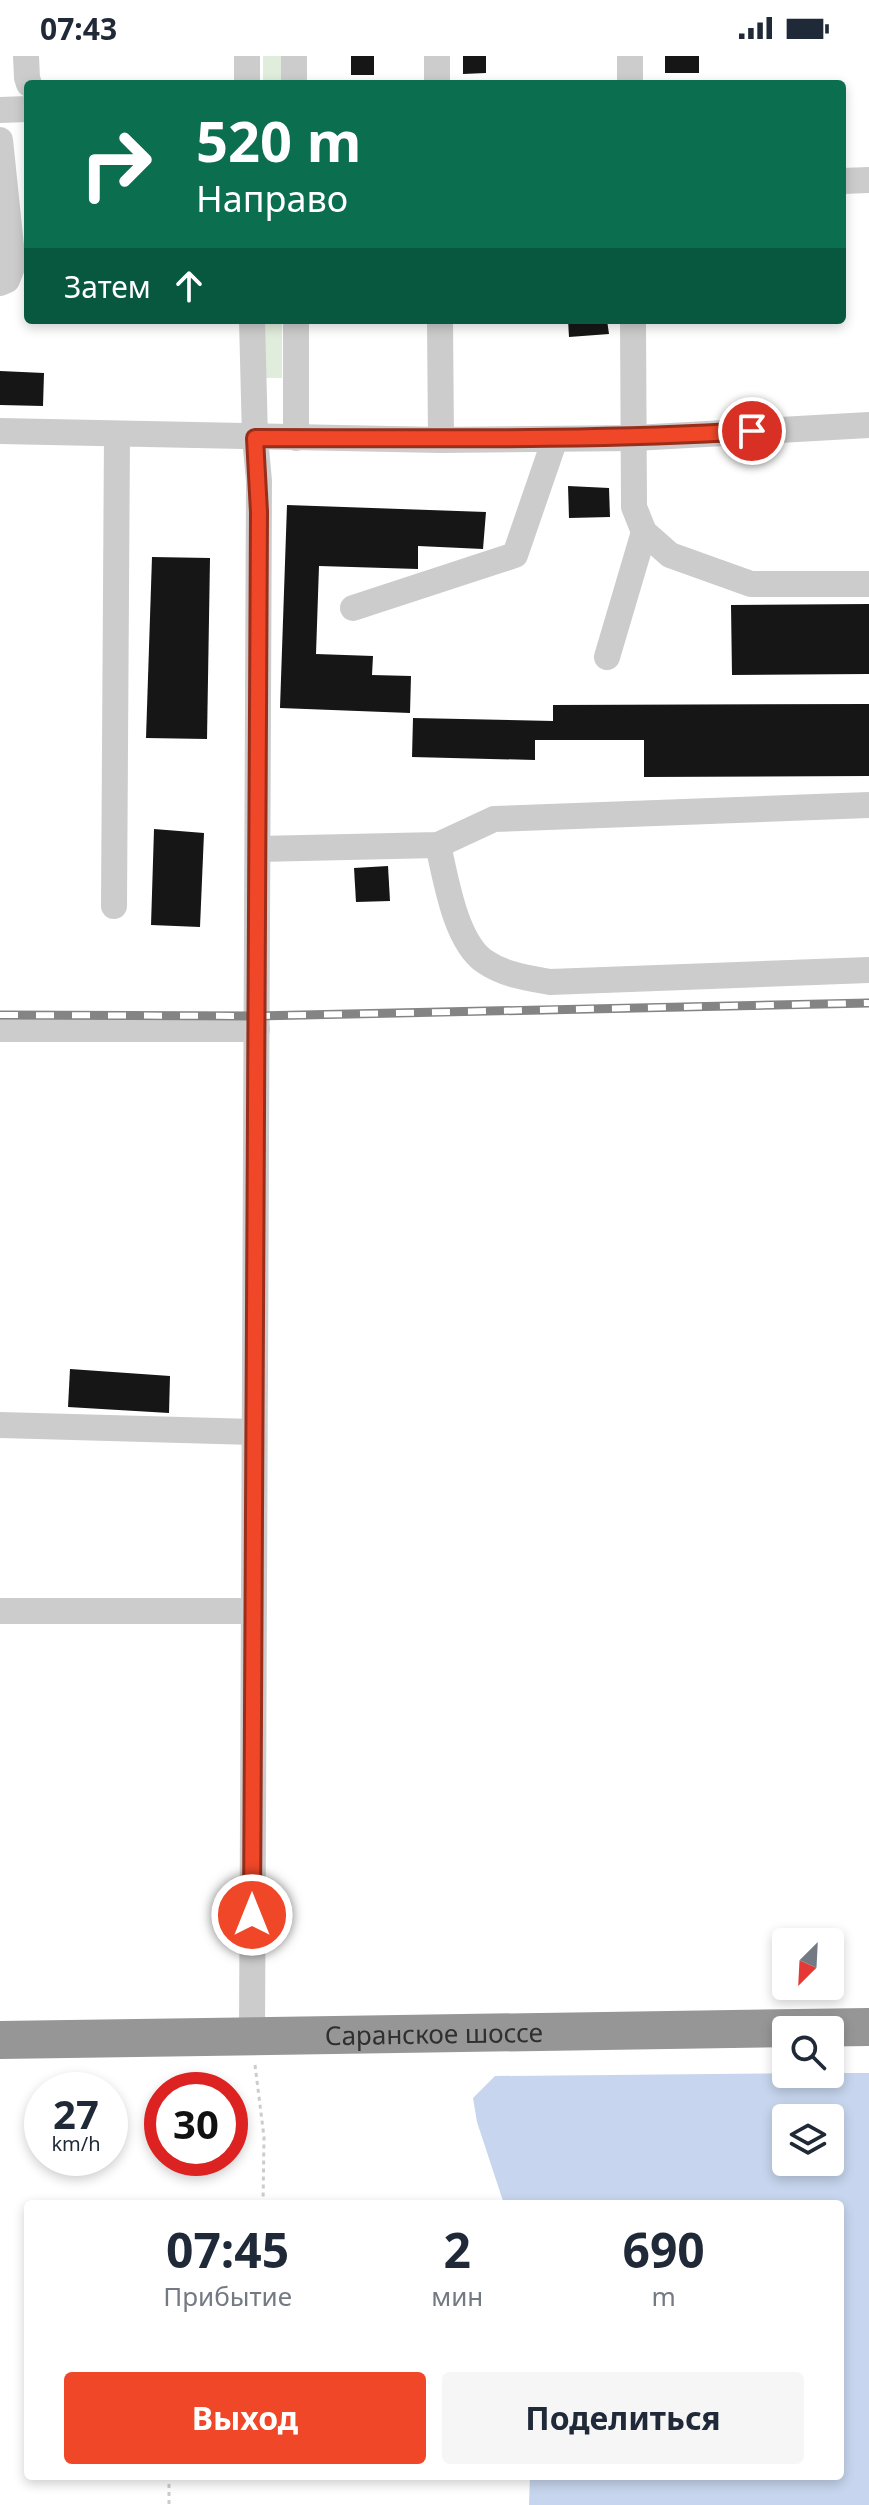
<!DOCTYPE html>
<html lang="ru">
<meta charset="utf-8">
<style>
body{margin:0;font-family:"Noto Sans",sans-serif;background:#f6f6f7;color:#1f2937;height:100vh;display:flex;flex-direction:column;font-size:30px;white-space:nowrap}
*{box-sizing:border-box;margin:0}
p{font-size:26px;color:#747a83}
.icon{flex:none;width:44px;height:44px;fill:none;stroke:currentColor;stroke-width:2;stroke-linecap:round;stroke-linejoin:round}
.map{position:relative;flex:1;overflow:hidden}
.panel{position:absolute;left:24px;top:2144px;width:820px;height:280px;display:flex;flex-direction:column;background:#fff;border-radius:8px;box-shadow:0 4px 12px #0003}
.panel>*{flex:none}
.banner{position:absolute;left:24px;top:24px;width:822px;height:244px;border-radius:8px;box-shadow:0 4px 12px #0003;background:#0b6e4f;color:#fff;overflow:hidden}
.needle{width:52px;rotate:204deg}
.buttons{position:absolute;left:772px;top:1872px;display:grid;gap:16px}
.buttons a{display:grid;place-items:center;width:72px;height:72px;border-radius:8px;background:#fff;box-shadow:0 4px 12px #0003;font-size:40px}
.speed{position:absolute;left:24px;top:2016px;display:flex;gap:16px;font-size:40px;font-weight:700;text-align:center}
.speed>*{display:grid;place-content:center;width:104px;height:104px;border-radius:50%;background:#fff;box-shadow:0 4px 12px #0003;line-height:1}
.speed small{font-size:20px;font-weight:400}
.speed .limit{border:12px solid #d22;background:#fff;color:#111}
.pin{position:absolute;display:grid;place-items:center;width:68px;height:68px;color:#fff;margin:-34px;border:4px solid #fff;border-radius:50%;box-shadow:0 2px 8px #0007}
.me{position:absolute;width:88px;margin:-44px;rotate:0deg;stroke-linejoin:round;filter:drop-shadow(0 0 6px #0008)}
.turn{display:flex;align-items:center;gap:28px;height:168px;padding:0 40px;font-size:36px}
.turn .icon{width:104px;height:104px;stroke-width:2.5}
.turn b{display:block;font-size:56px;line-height:68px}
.then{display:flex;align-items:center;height:76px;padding:0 40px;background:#0003;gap:16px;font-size:30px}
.eta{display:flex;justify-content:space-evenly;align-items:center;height:136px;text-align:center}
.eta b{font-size:48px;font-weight:700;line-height:56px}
.button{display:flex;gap:16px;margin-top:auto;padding:16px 40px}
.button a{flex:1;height:92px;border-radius:8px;background:#ef4728;color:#fff;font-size:32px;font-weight:700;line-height:92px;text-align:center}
.button a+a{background:#f6f6f7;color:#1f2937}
.status{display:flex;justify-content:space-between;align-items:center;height:56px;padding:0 40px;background:#fff;direction:ltr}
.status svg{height:22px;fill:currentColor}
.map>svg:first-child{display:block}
.green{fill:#e1eddc}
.water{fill:#c7d6ee;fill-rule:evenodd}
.building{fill:#161616}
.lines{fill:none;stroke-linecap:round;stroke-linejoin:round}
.path{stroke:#ccc;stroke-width:3;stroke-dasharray:4 4;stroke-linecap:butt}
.minor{stroke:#ccc;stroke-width:26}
.highway{stroke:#969696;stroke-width:38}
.rail-casing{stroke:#848484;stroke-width:9}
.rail{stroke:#fff;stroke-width:6;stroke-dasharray:18;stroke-linecap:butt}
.route-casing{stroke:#9b2e1a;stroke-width:20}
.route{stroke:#ef4728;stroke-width:14}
.labels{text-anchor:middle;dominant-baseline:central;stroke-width:8;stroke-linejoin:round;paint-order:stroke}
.street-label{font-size:26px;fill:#2f2f2f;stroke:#fff}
</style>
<div class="status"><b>07:43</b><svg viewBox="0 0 49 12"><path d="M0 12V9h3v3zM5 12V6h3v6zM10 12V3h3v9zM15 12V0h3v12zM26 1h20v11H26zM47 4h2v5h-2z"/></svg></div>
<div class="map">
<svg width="869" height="2449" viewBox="0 0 869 2449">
<rect width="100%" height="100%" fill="#fff"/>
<g class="green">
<rect x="263" y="0" width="19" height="28"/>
<rect x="263" y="264" width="19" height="58"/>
</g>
<path class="water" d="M830 2017H869V2449H529L530 2420H840V2148H504L477 2066 473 2042 495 2020ZM786 2062H830V2106H786Z"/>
<g class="building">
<rect x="351" y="0" width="23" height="19"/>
<path d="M463 0H486V17L463 18Z"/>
<rect x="665" y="0" width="34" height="17"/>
<path d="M568 264H607L609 278 569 281Z"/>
<path d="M0 315 44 317 43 350 0 349Z"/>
<path d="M568 430 609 432 610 461 569 462Z"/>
<path d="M287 449 486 456 483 493 418 490V513L319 510 316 598 373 600 372 619 411 620 410 657 280 652Z"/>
<path d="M152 501 210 502 207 683 146 682Z"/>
<path d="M869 548V618L732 619 731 549Z"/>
<path d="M869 648V720L644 721V684H535V704L412 701 413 662 553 665V649Z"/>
<path d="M154 773 204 777 200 871 151 869Z"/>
<path d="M388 810 390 845 356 846 354 812Z"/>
<path d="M70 1313 170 1320 169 1357 68 1351Z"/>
</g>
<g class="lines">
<g class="path">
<path d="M255 2009 264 2081 263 2148"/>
<path d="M169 2420V2449"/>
</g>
<g class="minor">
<path d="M26 0 27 22 29 28"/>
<path d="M247 0V28"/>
<path d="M294 0V28"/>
<path d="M437 0V28"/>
<path d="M630 0V28"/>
<path d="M0 54 28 53"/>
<path d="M0 84 13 209 7 224 0 227"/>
<path d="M842 125 869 124"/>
<path d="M296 264V382"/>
<path d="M440 264 441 384"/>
<path d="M633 264 634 451 644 476 670 499 751 528H869"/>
<path d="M0 375 441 384 635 382 869 369"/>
<path d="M353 552 515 499 555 383"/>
<path d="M607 601 644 476"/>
<path d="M438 789C446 823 455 884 484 905 504 919 528 922 550 926L869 914"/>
<path d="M258 793 438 789 494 763 869 749"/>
<path d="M114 850 117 379"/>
<path d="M0 973H257"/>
<path d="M0 1369 254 1376"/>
<path d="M0 1555H253"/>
<path d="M252 1981 259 425 255 382 252 264"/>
</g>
<path class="highway" id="s1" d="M0 1984 869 1971"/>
<g class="rail-casing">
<path id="rail" d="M0 959 256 960 869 947"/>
</g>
<use href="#rail" class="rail"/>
</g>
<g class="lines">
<g class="route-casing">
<path id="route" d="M252 1859 259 456 255 382C421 382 586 385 752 375"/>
</g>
<use href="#route" class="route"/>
</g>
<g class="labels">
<g class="street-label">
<text stroke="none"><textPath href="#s1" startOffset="434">Саранское шоссе</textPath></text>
</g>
</g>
</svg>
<div class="buttons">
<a><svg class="needle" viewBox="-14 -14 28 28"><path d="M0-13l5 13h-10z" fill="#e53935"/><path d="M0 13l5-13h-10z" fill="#747a83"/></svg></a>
<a><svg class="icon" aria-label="search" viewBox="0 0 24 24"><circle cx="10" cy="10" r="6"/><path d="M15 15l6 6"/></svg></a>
<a><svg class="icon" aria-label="layers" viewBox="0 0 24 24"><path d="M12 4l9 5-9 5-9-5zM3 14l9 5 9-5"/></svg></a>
</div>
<div class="speed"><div>27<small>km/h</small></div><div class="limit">30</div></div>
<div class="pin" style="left:752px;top:375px;background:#d93025"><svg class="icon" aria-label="arrive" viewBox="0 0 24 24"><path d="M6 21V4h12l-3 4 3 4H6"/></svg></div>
<svg class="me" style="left:252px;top:1859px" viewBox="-20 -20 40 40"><circle r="17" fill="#ef4728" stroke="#fff" stroke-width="3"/><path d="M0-11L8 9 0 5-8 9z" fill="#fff"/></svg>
<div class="banner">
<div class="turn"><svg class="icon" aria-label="right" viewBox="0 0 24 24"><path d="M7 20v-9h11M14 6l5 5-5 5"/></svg><div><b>520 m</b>Направо</div></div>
<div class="then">Затем<svg class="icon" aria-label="ahead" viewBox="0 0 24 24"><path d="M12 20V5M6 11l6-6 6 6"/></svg></div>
</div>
<section class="panel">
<div class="eta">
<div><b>07:45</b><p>Прибытие</p></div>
<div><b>2</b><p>мин</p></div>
<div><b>690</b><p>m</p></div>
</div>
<div class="button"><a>Выход</a><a>Поделиться</a></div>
</section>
</div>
